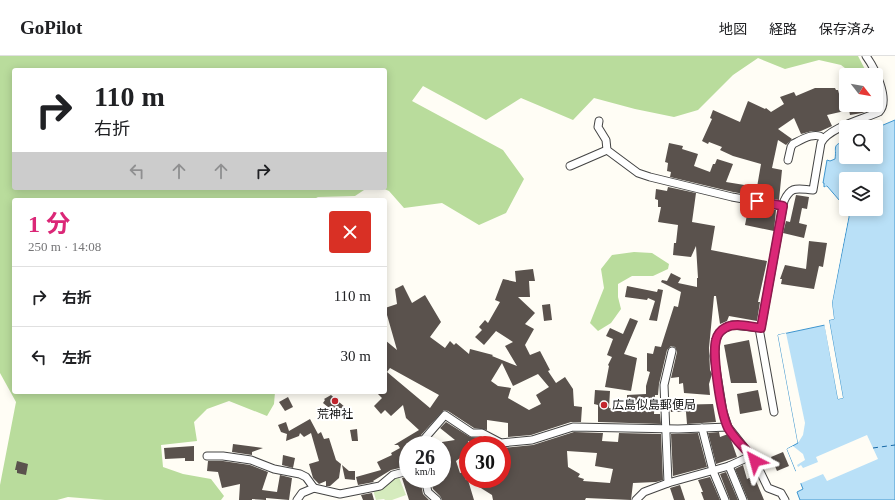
<!DOCTYPE html>
<html lang="ja">
<meta charset="utf-8">
<style>
body{margin:0;font-family:"Times New Roman","Noto Sans JP",serif;background:#f2f2f2;color:#202124;height:100vh;display:flex;flex-direction:column;font-size:15px;white-space:nowrap}
*{box-sizing:border-box;margin:0}
p{font-size:13px;color:#757577}
.icon{flex:none;width:22px;height:22px;fill:none;stroke:currentColor;stroke-width:2;stroke-linecap:round;stroke-linejoin:round}
.map{position:relative;flex:1;overflow:hidden}
.panel{position:absolute;left:12px;top:142px;width:375px;height:196px;display:flex;flex-direction:column;background:#fff;border-radius:4px;box-shadow:0 2px 10px #0003}
.panel>*{flex:none}
.banner{position:absolute;left:12px;top:12px;width:375px;height:122px;border-radius:4px;box-shadow:0 2px 10px #0003;background:#fff;color:#202124;overflow:hidden}
.needle{width:26px;rotate:121deg}
.controls{position:absolute;left:839px;top:12px;display:grid;gap:8px}
.controls a{display:grid;place-items:center;width:44px;height:44px;border-radius:4px;background:#fff;box-shadow:0 2px 10px #0003;font-size:20px}
.speed{position:absolute;left:399px;top:380px;display:flex;gap:8px;font-size:20px;font-weight:700;text-align:center}
.speed>*{display:grid;place-content:center;width:52px;height:52px;border-radius:50%;background:#fff;box-shadow:0 2px 10px #0003;line-height:1}
.speed small{font-size:10px;font-weight:400}
.speed .limit{border:6px solid #d22;background:#fff;color:#111}
.pin{position:absolute;display:grid;place-items:center;width:34px;height:34px;color:#fff;margin:-17px;border-radius:8px;box-shadow:0 2px 6px #0006}
.me{position:absolute;width:44px;margin:-22px;rotate:321deg;stroke-linejoin:round;filter:drop-shadow(0 0 3px #0008)}
.turn{display:flex;align-items:center;gap:14px;height:84px;padding:0 16px;font-size:18px}
.turn .icon{width:52px;height:52px;stroke-width:2.5}
.turn b{display:block;font-size:28px;line-height:34px}
.lanes{display:flex;align-items:center;height:38px;padding:0 16px;background:#0003;justify-content:center;gap:20px;direction:ltr}
.lanes .off{opacity:.35}
.round{display:grid;place-items:center;flex:none;width:42px;height:42px;border-radius:4px;background:#f2f2f2}
.head{display:flex;align-items:center;justify-content:space-between;height:68px;padding:0 16px}
h1{font-size:24px;font-weight:700;line-height:30px;color:#db2777}
ul{padding:0;list-style:none}
li{display:flex;align-items:center;gap:12px;height:60px;padding:0 16px;border-top:1px solid #e0e0e0}
li div{flex:1}
li b{display:block;font-size:15px}
li em{font-style:normal}
header{display:flex;align-items:center;gap:24px;box-sizing:border-box;height:56px;padding:0 20px;background:#fff;border-bottom:1px solid #e0e0e0}
header strong{font-size:19px}
nav{display:flex;gap:22px;margin-inline-start:auto;font-size:14px}
.map>svg:first-child{display:block}
.green{fill:#d5ebbd}
.forest{fill:#b9dc9c}
.water{fill:#b9e0f7;stroke:#3f96cf}
.pier{fill:#fffdf5}
.lines{fill:none;stroke-linecap:round;stroke-linejoin:round}
.ferry{stroke:#1768a6;stroke-width:1;stroke-dasharray:5 4;stroke-linecap:butt}
.building{fill:#5a524d;fill-rule:evenodd}
.street-casing{stroke:#444;stroke-width:9}
.street{stroke:#fff;stroke-width:7}
.route-casing{stroke:#8e194d;stroke-width:10}
.route{stroke:#db2777;stroke-width:7}
.poi-dot{fill:#c4262e;stroke:#fff;stroke-width:1.5}
.labels{text-anchor:middle;dominant-baseline:central;stroke-width:4;stroke-linejoin:round;paint-order:stroke}
.poi-label{font-size:12px;fill:#111;stroke:#fff;text-anchor:start}
</style>
<header>
<strong>GoPilot</strong>
<nav><a>地図</a><a>経路</a><a>保存済み</a></nav>
</header>
<div class="map">
<svg width="895" height="444" viewBox="0 0 895 444">
<rect width="100%" height="100%" fill="#fffdf5"/>
<path class="green" d="M398 419 406 439 392 444H385L384 443 376 444 373 434Z"/>
<g class="forest">
<path d="M0 0H858L868 19H854L841 9 819 4 785 13 758 2 733 19 698 54 674 61 635 53 594 42 573 64 521 42 486 64 423 30 412 45 503 94 524 123 506 157 479 169 442 147 404 152 389 135 382 132H385V14H14V132H367L355 140 318 141 312 144H14V336H275L274 348 267 360 229 345 207 353 194 366 197 385 161 389 163 411 183 418 211 423 224 440 221 444H105L68 441 57 444H0V429L16 346 0 317Z"/>
<path d="M634 196 652 197 669 208 668 213 653 220H632L618 228V241L621 253 611 267 598 275 590 267 604 232 601 213 612 199Z"/>
</g>
<path class="water" d="M895 64V444H800L797 436 803 433 787 393 798 387 778 279 825 269 838 343 843 342 829 264 834 263 832 247 849 161 847 153H876V123H846V152L827 130 824 131V127H823L827 104 830 105 835 103C837 91 831 89 846 85V101H876V72Z"/>
<g class="pier">
<path d="M826 130 849 157 832 247 834 263 829 264 843 342 838 343 824 267 827 269 839 341 827 264 832 262 830 247 847 158 826 133H823Z"/>
<path d="M786 277 805 367 803 379 798 387 778 279Z"/>
<path d="M867 379 878 403 827 425 823 418 799 428 794 416 796 415 787 393 793 390 803 398 805 404 797 409 798 411 801 409 803 412 818 406 816 401Z"/>
</g>
<g class="lines">
<path class="ferry" d="M873 392 895 389"/>
</g>
<g class="building">
<path d="M815 32H835L836 34H838L842 49H877L876 52 862 57 850 59 849 54 827 59 832 70 821 75H812L801 78 794 62 778 73 792 83 786 89 778 84 772 112 782 114 779 144 733 136 670 121 671 116 667 115 668 107 665 106 669 87 683 90 682 93 698 98 694 110 710 116 713 108H715L717 103 733 108 726 126 757 131 761 108 733 100 720 94 722 91 709 86 708 88 702 85 712 63 710 62 713 54 740 66 748 45 765 53 766 52 771 56 784 48 780 41 794 36 796 40Z"/>
<path d="M668 131 696 137 692 166 715 170 711 194 767 205 758 246H760L757 265 729 260 727 265 720 268 716 240H714L709 292 710 314 712 318 709 328 710 339 684 337 683 327 679 328V321L671 322 677 296 675 291 671 290 667 294 659 328 658 339H655L654 358H660L661 368 598 366V349L594 348 595 334 610 335 609 352 627 354V339L646 338V330L650 316 647 315V297L653 298 655 290 661 291 674 250 678 251 681 236 661 226 662 224 667 225 671 217 681 222 678 227 697 231V222H698L696 190 691 201 673 199 674 187H676L678 169 658 166 661 151H658V144L655 143 656 133 667 135Z"/>
<path d="M796 139 809 141 807 153 802 152 799 167 807 169 804 182 783 177 786 165 790 166Z"/>
<path d="M749 149 776 154 774 175 745 169Z"/>
<path d="M809 185 827 187 823 211 819 210 814 233 781 228 782 223H780L785 209 806 213Z"/>
<path d="M533 213 535 225H529L530 241H518L535 257 525 268 534 273 525 289 530 299 540 295 550 314 548 315 556 327 565 321 573 333 574 350 582 351 581 366H571L531 379 508 381V367L487 364V374L474 372 448 355 444 354 421 379 422 389H408V410L391 414 373 425 374 426 358 429 356 421 381 414 377 406 392 399 391 397 400 392 398 389H394L419 374 406 362 403 349 391 360 385 354 381 358 374 350 382 342 376 336H385V284L397 294 385 252 397 248 395 233 403 229 412 247 425 239 441 266 430 281 445 292 450 285 454 289 456 287 469 298 470 293 493 299 492 300 517 310 505 290 513 286 496 275 484 289 475 281 482 274 479 271 485 264 488 267 500 246 495 244 503 223 516 226 515 215ZM502 307 513 330 538 318 549 331 536 339 541 348 529 354 508 342 511 332 498 330 491 325ZM390 312 439 339 430 352 387 316Z"/>
<path d="M627 230 657 236 658 233 663 234 657 265 649 264 655 245 648 242 647 244 625 241Z"/>
<path d="M550 248 552 264 544 265 542 249Z"/>
<path d="M630 262 638 265 624 298 637 302 631 335 605 331 609 310 608 309 612 301 607 299 613 283 606 280 610 272 623 278Z"/>
<path d="M749 284 757 327H731L724 289Z"/>
<path d="M758 334 762 354 740 358 737 338Z"/>
<path d="M331 339 346 352 339 360 323 347 325 344 324 343Z"/>
<path d="M288 341 293 351 285 355 279 346Z"/>
<path d="M713 348 716 366 687 368 686 356H671L670 349Z"/>
<path d="M310 363 318 378 321 376 324 383 329 382 336 404 341 408 339 422 330 430H326V425L319 428 313 422 309 408 319 405 311 377 304 381 300 377 299 380 286 385 287 378 281 376 278 369 286 366 289 375Z"/>
<path d="M446 366 470 381 481 382 494 389H475L468 385V396L456 405 460 417 463 416 466 424H468L474 444H442L440 440 433 433 430 423H442V386L455 384 440 372Z"/>
<path d="M357 373 358 385H352L350 374Z"/>
<path d="M574 376 603 377 602 385 618 386 619 377 661 378 663 424 656 426 633 427 631 444 586 442 585 444H493L492 439 476 429 479 423H502V392L533 389ZM567 395 597 397 595 410 613 413 610 427 583 425 584 423 578 421 580 418 568 411Z"/>
<path d="M719 376 720 381 728 378 730 381 737 401 716 408 708 377Z"/>
<path d="M698 377 707 411 673 420 671 378Z"/>
<path d="M233 388 263 392 252 396V399L232 396Z"/>
<path d="M194 390V405H185V402L165 403 164 392Z"/>
<path d="M783 396 789 410 777 415 771 401Z"/>
<path d="M283 399 295 402 293 412 282 409Z"/>
<path d="M17 405 28 408 26 419 17 417V414H15Z"/>
<path d="M208 405H223L250 409 268 416 262 434 277 436 280 419 292 422 289 444 266 442V444L252 443V444H239L240 428 222 432 218 416 207 415Z"/>
<path d="M342 409 349 415H355V424L345 423Z"/>
<path d="M743 409 747 423 754 420 764 444H748L735 413Z"/>
<path d="M726 416 738 444H730L720 418Z"/>
<path d="M408 420V423H420L423 438 429 444H409L402 422Z"/>
<path d="M710 421 720 444H704L701 436H703L698 424Z"/>
<path d="M680 429 685 444H674L670 432Z"/>
<path d="M372 437 374 444H363L361 439Z"/>
</g>
<g class="lines">
<g class="street-casing">
<g id="street">
<path d="M599 65 598 71 606 84 607 94 638 117 650 121 732 141 783 150"/>
<path d="M788 104 791 91 793 88C801 84 815 75 823 82"/>
<path d="M570 110 607 94"/>
<path d="M759 272 774 356"/>
<path d="M672 295 664 329 668 427 729 410 751 400"/>
<path d="M702 372 713 415 725 444"/>
<path d="M427 389 425 382 445 359 472 377H482L501 387 532 384 573 371 678 373 728 371"/>
<path d="M207 400H223L251 404 274 413 300 418 306 421 314 432"/>
<path d="M729 410 743 444"/>
<path d="M425 423 428 436 437 444"/>
<path d="M297 444 302 437 314 432 340 438 380 430 393 419 408 415"/>
<path d="M636 444 644 436 668 427"/>
<path d="M785 444 781 437 768 432 755 405 728 371 723 356 714 300 716 284 719 277 725 272 732 269 761 272 784 145C791 129 798 133 813 134L821 87C828 72 863 63 879 56 891 44 874 11 866 0"/>
</g>
</g>
<use href="#street" class="street"/>
</g>
<g class="lines">
<g class="route-casing">
<path id="route" d="M755 405C747 394 735 384 728 372 721 358 712 299 716 284 717 279 721 274 725 272 735 266 750 271 761 272L783 150 757 145"/>
</g>
<use href="#route" class="route"/>
</g>
<g class="poi-dot">
<circle cx="335" cy="345" r="4"/>
<circle cx="604" cy="349" r="4"/>
</g>
<g class="labels">
<g class="poi-label">
<text x="612" y="349">広島似島郵便局</text>
<text x="335" y="358" text-anchor="middle">荒神社</text>
</g>
</g>
</svg>
<div class="controls">
<a><svg class="needle" viewBox="-14 -14 28 28"><path d="M0-13l5 13h-10z" fill="#e53935"/><path d="M0 13l5-13h-10z" fill="#757577"/></svg></a>
<a><svg class="icon" aria-label="search" viewBox="0 0 24 24"><circle cx="10" cy="10" r="6"/><path d="M15 15l6 6"/></svg></a>
<a><svg class="icon" aria-label="layers" viewBox="0 0 24 24"><path d="M12 4l9 5-9 5-9-5zM3 14l9 5 9-5"/></svg></a>
</div>
<div class="speed"><div>26<small>km/h</small></div><div class="limit">30</div></div>
<div class="pin" style="left:757px;top:145px;background:#d93025"><svg class="icon" aria-label="arrive" viewBox="0 0 24 24"><path d="M6 21V4h12l-3 4 3 4H6"/></svg></div>
<svg class="me" style="left:755px;top:405px" viewBox="-20 -20 40 40"><path d="M0-17L14 15 0 8-14 15z" fill="#db2777" stroke="#fff" stroke-width="4"/></svg>
<div class="banner">
<div class="turn"><svg class="icon" aria-label="right" viewBox="0 0 24 24"><path d="M7 20v-9h11M14 6l5 5-5 5"/></svg><div><b>110 m</b>右折</div></div>
<div class="lanes"><svg class="icon off" aria-label="left" viewBox="0 0 24 24"><path d="M17 20v-9H6M10 6l-5 5 5 5"/></svg><svg class="icon off" aria-label="ahead" viewBox="0 0 24 24"><path d="M12 20V5M6 11l6-6 6 6"/></svg><svg class="icon off" aria-label="ahead" viewBox="0 0 24 24"><path d="M12 20V5M6 11l6-6 6 6"/></svg><svg class="icon" aria-label="right" viewBox="0 0 24 24"><path d="M7 20v-9h11M14 6l5 5-5 5"/></svg></div>
</div>
<section class="panel">
<div class="head"><div><h1>1 分</h1><p>250 m · 14:08</p></div><a class="round" style="background:#d93025;color:#fff"><svg class="icon" aria-label="close" viewBox="0 0 24 24"><path d="M6 6l12 12M18 6L6 18"/></svg></a></div>
<ul>
<li><svg class="icon" aria-label="right" viewBox="0 0 24 24"><path d="M7 20v-9h11M14 6l5 5-5 5"/></svg><div><b>右折</b></div><em>110 m</em></li>
<li><svg class="icon" aria-label="left" viewBox="0 0 24 24"><path d="M17 20v-9H6M10 6l-5 5 5 5"/></svg><div><b>左折</b></div><em>30 m</em></li>
</ul>
</section>
</div>
